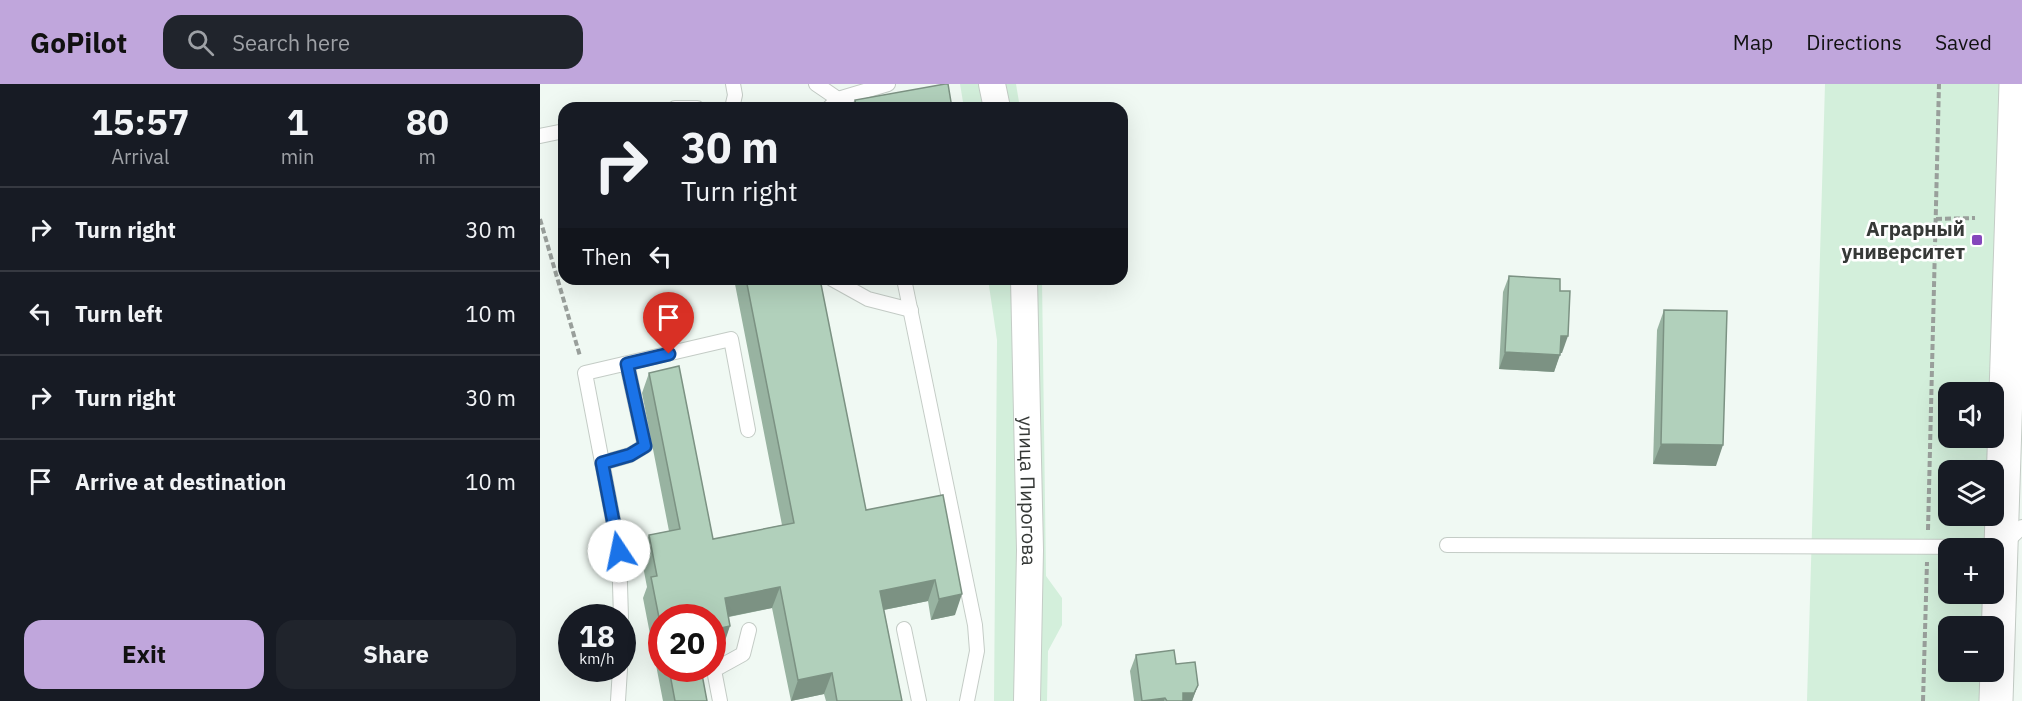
<!DOCTYPE html>
<meta charset="utf-8">
<style>
body{margin:0;font-family:"IBM Plex Sans",sans-serif;background:#20242c;color:#f1f3f6;height:100vh;display:flex;flex-direction:column;font-size:22px;white-space:nowrap}
*{box-sizing:border-box;margin:0}
p{font-size:20px;color:#9ea1a6}
.icon{flex:none;width:33px;height:33px;fill:none;stroke:currentColor;stroke-width:2;stroke-linecap:round;stroke-linejoin:round}
.map{position:relative;flex:1;overflow:hidden}
.panel{display:flex;flex-direction:column;background:#171b24;width:540px}
.panel>*{flex:none}
.banner{position:absolute;left:18px;top:18px;width:570px;height:183px;border-radius:18px;box-shadow:0 6px 24px #0002;background:#171b24;color:#f1f3f6;overflow:hidden}
.controls{position:absolute;left:1398px;top:298px;display:grid;gap:12px}
.controls a{display:grid;place-items:center;width:66px;height:66px;border-radius:12px;background:#171b24;box-shadow:0 6px 24px #0002;font-size:30px}
.speed{position:absolute;left:18px;top:520px;display:flex;gap:12px;font-size:30px;font-weight:700;text-align:center}
.speed>*{display:grid;place-content:center;width:78px;height:78px;border-radius:50%;background:#171b24;box-shadow:0 6px 24px #0002;line-height:1}
.speed small{font-size:15px;font-weight:400}
.speed .limit{border:9px solid #d22;background:#fff;color:#111}
.pin{position:absolute;display:grid;place-items:center;width:51px;height:51px;color:#fff;margin:-62px -26px;border-radius:50% 50% 50% 0;rotate:-45deg;box-shadow:0 0 6px #0007}
.pin .icon{rotate:45deg}
.me{position:absolute;width:66px;margin:-33px;rotate:349deg;stroke-linejoin:round;filter:drop-shadow(0 0 4px #0008)}
.turn{display:flex;align-items:center;gap:21px;height:126px;padding:0 24px;font-size:27px}
.turn .icon{width:78px;height:78px;stroke-width:2.5}
.turn b{display:block;font-size:42px;line-height:51px}
.then{display:flex;align-items:center;height:57px;padding:0 24px;background:#0003;gap:12px;font-size:22px}
.eta{display:flex;justify-content:space-evenly;align-items:center;height:102px;text-align:center}
.eta b{font-size:36px;font-weight:700;line-height:42px}
.button{display:flex;gap:12px;margin-top:auto;padding:12px 24px}
.button a{flex:1;height:69px;border-radius:18px;background:#c0a6dc;color:#111;font-size:24px;font-weight:700;line-height:69px;text-align:center}
.button a+a{background:#20242c;color:#f1f3f6}
ul{padding:0;list-style:none}
li{display:flex;align-items:center;gap:18px;height:84px;padding:0 24px;border-top:2px solid #363941}
li div{flex:1}
li b{display:block;font-size:22px}
li em{font-style:normal}
header{display:flex;align-items:center;gap:36px;box-sizing:border-box;height:84px;padding:0 30px;background:#c0a6dc;color:#111}
header strong{font-size:28px}
nav{display:flex;gap:33px;margin-inline-start:auto;font-size:21px}
.search{width:420px;height:54px;background:#20242c;display:flex;align-items:center;gap:15px;box-sizing:border-box;padding:0 21px;border-radius:18px;color:#9ea1a6;font-size:22px}
main{display:flex;flex:1;min-height:0}
.map>svg:first-child{display:block}
.green{fill:#d3efdb;fill-rule:evenodd}
.lines{fill:none;stroke-linecap:round;stroke-linejoin:round}
.lane-casing{stroke:#c4ccc6;stroke-width:16}
.street-casing{stroke:#c4ccc6;stroke-width:28}
.secondary-casing{stroke:#c4ccc6;stroke-width:35}
.path{stroke:#999f9b;stroke-width:4;stroke-dasharray:6 3;stroke-linecap:butt}
.lane{stroke:#fff;stroke-width:14}
.street{stroke:#fff;stroke-width:26}
.secondary{stroke:#fff;stroke-width:33}
.wall{fill:#98b3a1}
.shaded-wall{fill:#7c9283}
.building{fill:#b1d0bb;stroke:#7c9283;stroke-width:1.5}
.route-casing{stroke:#114b97;stroke-width:15}
.route{stroke:#1a73e8;stroke-width:10}
.poi-dot{fill:#8547bc;stroke:#fff;stroke-width:2}
.labels{text-anchor:middle;dominant-baseline:central;stroke-width:5;stroke-linejoin:round;paint-order:stroke}
.poi-label{font-size:20px;font-weight:bold;fill:#363937;stroke:#fff;text-anchor:end}
.street-label{font-size:20px;fill:#363937;stroke:#fff}
</style>
<header>
<strong>GoPilot</strong>
<div class="search"><svg class="icon" aria-label="search" viewBox="0 0 24 24"><circle cx="10" cy="10" r="6"/><path d="M15 15l6 6"/></svg>Search here</div>
<nav><a>Map</a><a>Directions</a><a>Saved</a></nav>
</header>
<main>
<section class="panel">
<div class="eta">
<div><b>15:57</b><p>Arrival</p></div>
<div><b>1</b><p>min</p></div>
<div><b>80</b><p>m</p></div>
</div>
<ul>
<li><svg class="icon" aria-label="right" viewBox="0 0 24 24"><path d="M7 20v-9h11M14 6l5 5-5 5"/></svg><div><b>Turn right</b></div><em>30 m</em></li>
<li><svg class="icon" aria-label="left" viewBox="0 0 24 24"><path d="M17 20v-9H6M10 6l-5 5 5 5"/></svg><div><b>Turn left</b></div><em>10 m</em></li>
<li><svg class="icon" aria-label="right" viewBox="0 0 24 24"><path d="M7 20v-9h11M14 6l5 5-5 5"/></svg><div><b>Turn right</b></div><em>30 m</em></li>
<li><svg class="icon" aria-label="arrive" viewBox="0 0 24 24"><path d="M6 21V4h12l-3 4 3 4H6"/></svg><div><b>Arrive at destination</b></div><em>10 m</em></li>
</ul>
<div class="button"><a>Exit</a><a>Share</a></div>
</section>
<div class="map">
<svg width="1482" height="617" viewBox="0 0 1482 617">
<rect width="100%" height="100%" fill="#f0f9f3"/>
<g class="green">
<path d="M420 0H476L480 24H424Z"/>
<path d="M1285 0H1476L1456 617H1267ZM1408 309H1454V354H1408ZM1408 387H1454V432H1408ZM1408 465H1454V510H1408ZM1408 543H1454V588H1408Z"/>
<path d="M448 195H502L506 492 522 514V541L508 567 507 617H454L457 256Z"/>
</g>
<g class="lines">
<g class="lane-casing">
<g id="lane">
<path d="M276 0 298 15"/>
<path d="M135 24H157"/>
<path d="M192 24 195 11 193 0"/>
<path d="M289 24 298 15 348 0"/>
<path d="M0 52 24 47"/>
<path d="M292 195 328 215 371 226"/>
<path d="M364 195 435 541 437 567 427 617"/>
<path d="M62 379 90 371 105 362 87 280"/>
<path d="M907 461 1461 463 1482 443"/>
<path d="M81 534 79 467 45 289 191 255 208 346"/>
<path d="M364 545 379 617"/>
<path d="M78 617 80 585"/>
<path d="M180 617 174 586 203 570 209 546"/>
</g>
</g>
<g class="street-casing">
<g id="street">
<path d="M452 0 457 24"/>
<path id="s1" d="M484 195 490 466 487 617"/>
</g>
</g>
<g class="secondary-casing">
<path id="secondary" d="M1456 617 1476 0"/>
</g>
<g class="path">
<path d="M0 135 40 272"/>
<path d="M1396 135 1435 134"/>
<path d="M1388 446 1399 0"/>
<path d="M1383 617 1387 478"/>
</g>
<use href="#lane" class="lane"/>
<use href="#street" class="street"/>
<use href="#secondary" class="secondary"/>
</g>
<g class="wall">
<path d="M315 16 412 24H312Z"/>
<path d="M969 192 1020 207 1022 269H1020L1014 288 959 285 963 208Z"/>
<path d="M194 195H280L326 426 403 411 415 531 391 536 388 517 344 526 362 617H286L284 610 251 617 232 524 189 533 183 563 172 565V534H122V585H161L167 617H123L103 514 107 503 101 472 109 451 129 447 102 309 109 289 173 455 242 441Z"/>
<path d="M1124 226 1176 382 1113 380 1117 246Z"/>
<path d="M596 571 636 580 658 601 652 617H594L590 587Z"/>
</g>
<g class="shaded-wall">
<path d="M1021 252H1028L1022 269H1015Z"/>
<path d="M965 268 1020 271 1014 288 959 285Z"/>
<path d="M1121 360 1183 361 1176 382 1113 380Z"/>
<path d="M395 496 388 517 333 528 340 507Z"/>
<path d="M240 503 232 524 177 535 185 514Z"/>
<path d="M422 510 415 531 391 536 399 515Z"/>
<path d="M190 542 183 563 172 565V546Z"/>
<path d="M292 589 284 610 251 617 258 596Z"/>
<path d="M658 601 652 617H640L643 609Z"/>
<path d="M625 614 624 617H604Z"/>
</g>
<g class="building">
<path d="M405 0H408L412 24H316L315 16Z"/>
<path d="M969 192 1020 195V207H1030L1028 252H1021L1020 271 965 268Z"/>
<path d="M206 195H280L326 426 403 411 422 510 399 515 395 496 340 507 362 617H297L292 589 258 596 240 503 185 514 190 542 172 546V534H122V549L111 493 117 492 109 451 140 445 109 289 139 282 173 455 254 439Z"/>
<path d="M1124 226 1187 227 1183 361 1121 360Z"/>
<path d="M634 566 636 580 655 578 658 601 654 609H643V617H627L625 614 602 617 596 571Z"/>
<path d="M129 585H161L167 617H135Z"/>
</g>
<g class="lines">
<g class="route-casing">
<path id="route" d="M79 467 62 379 90 371 105 362 87 280 129 270"/>
</g>
<use href="#route" class="route"/>
</g>
<rect class="poi-dot" x="1431" y="150" width="12" height="12" rx="3"/>
<g class="labels">
<g class="poi-label">
<text x="1425" y="144">Аграрный<tspan x="1425" dy="23">университет</tspan></text>
</g>
<g class="street-label">
<text stroke="none"><textPath href="#s1" startOffset="212">улица Пирогова</textPath></text>
</g>
</g>
</svg>
<div class="controls">
<a><svg class="icon" aria-label="sound" viewBox="0 0 24 24"><path d="M4 9h4l5-4v14l-5-4H4zM17 9q2 3 0 6"/></svg></a>
<a><svg class="icon" aria-label="layers" viewBox="0 0 24 24"><path d="M12 4l9 5-9 5-9-5zM3 14l9 5 9-5"/></svg></a>
<a>+</a>
<a>−</a>
</div>
<div class="speed"><div>18<small>km/h</small></div><div class="limit">20</div></div>
<div class="pin" style="left:129px;top:270px;background:#d93025"><svg class="icon" aria-label="arrive" viewBox="0 0 24 24"><path d="M6 21V4h12l-3 4 3 4H6"/></svg></div>
<svg class="me" style="left:79px;top:467px" viewBox="-20 -20 40 40"><circle r="19" fill="#fff"/><path d="M0-13L10 11 0 6-10 11z" fill="#1a73e8"/></svg>
<div class="banner">
<div class="turn"><svg class="icon" aria-label="right" viewBox="0 0 24 24"><path d="M7 20v-9h11M14 6l5 5-5 5"/></svg><div><b>30 m</b>Turn right</div></div>
<div class="then">Then<svg class="icon" aria-label="left" viewBox="0 0 24 24"><path d="M17 20v-9H6M10 6l-5 5 5 5"/></svg></div>
</div>
</div>
</main>
